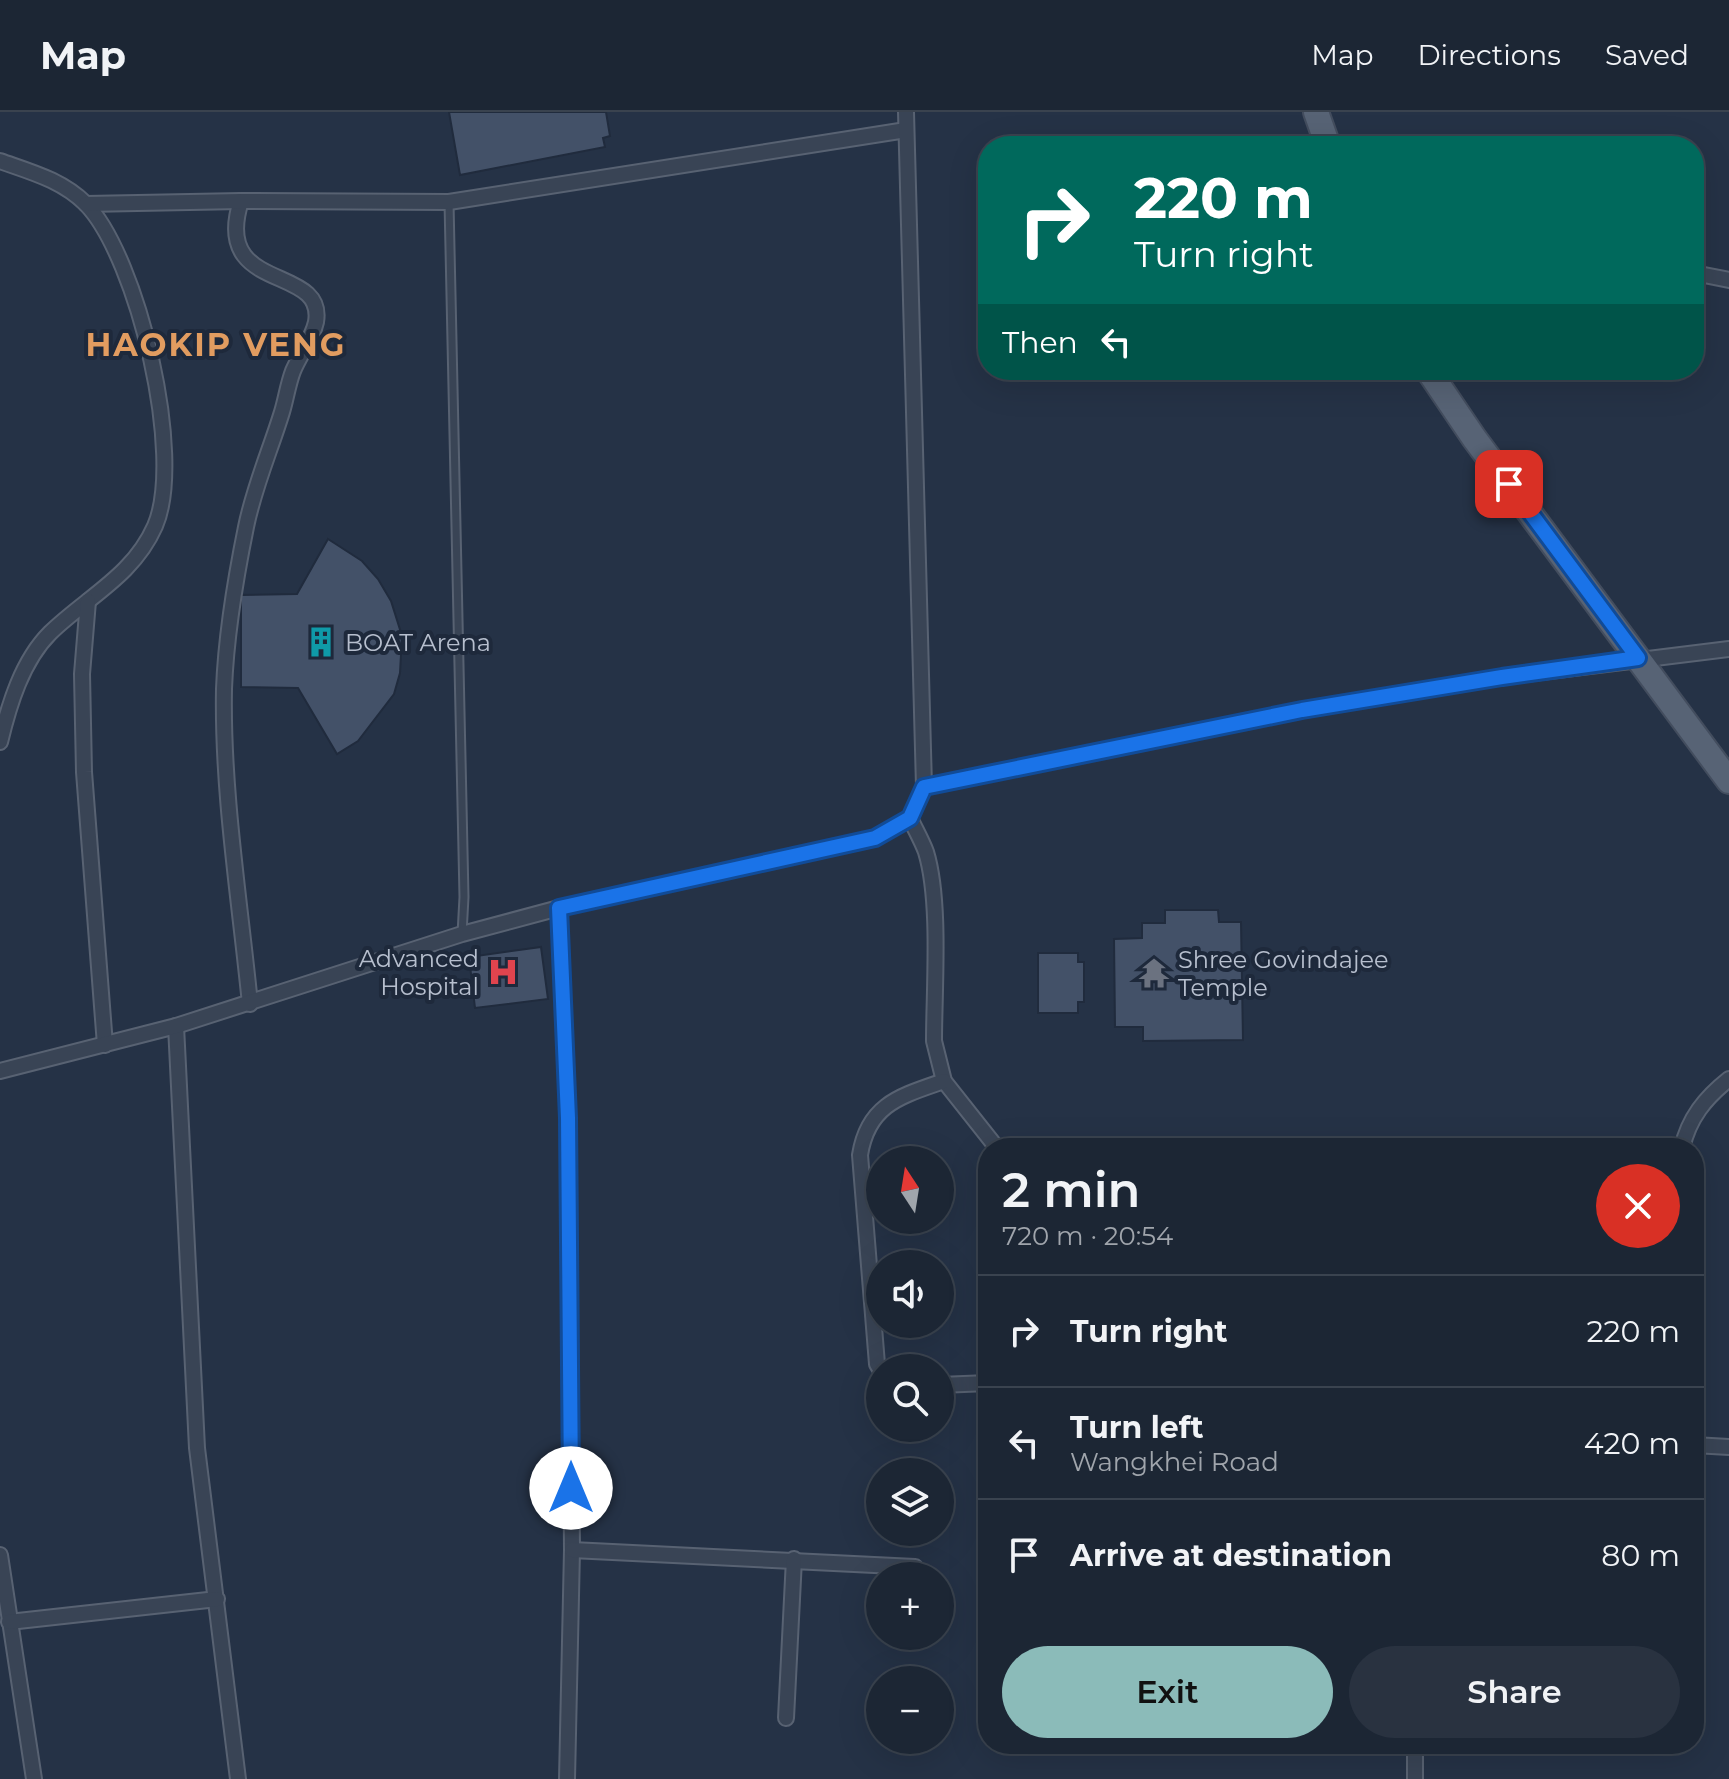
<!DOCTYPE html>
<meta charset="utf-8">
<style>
body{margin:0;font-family:Montserrat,sans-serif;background:#293240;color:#f1f3f6;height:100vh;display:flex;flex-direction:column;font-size:30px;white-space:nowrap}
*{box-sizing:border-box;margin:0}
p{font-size:26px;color:#a0a5ac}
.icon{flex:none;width:44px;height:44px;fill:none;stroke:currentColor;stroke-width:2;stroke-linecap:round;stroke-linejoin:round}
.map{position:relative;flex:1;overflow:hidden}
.sheet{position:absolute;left:978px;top:1026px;width:726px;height:616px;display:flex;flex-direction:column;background:#1c2634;border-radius:32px;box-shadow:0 8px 32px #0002,0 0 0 2px #3a434f}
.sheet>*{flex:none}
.banner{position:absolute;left:978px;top:24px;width:726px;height:244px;border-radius:32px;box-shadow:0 8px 32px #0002,0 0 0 2px #3a434f;background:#00695c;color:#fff;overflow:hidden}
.needle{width:52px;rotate:348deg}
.tools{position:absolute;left:866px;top:1034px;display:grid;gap:16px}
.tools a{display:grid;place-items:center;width:88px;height:88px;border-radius:50%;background:#1c2634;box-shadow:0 8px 32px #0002,0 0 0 2px #3a434f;font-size:40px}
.pin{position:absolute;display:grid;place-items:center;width:68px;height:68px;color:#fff;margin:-34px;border-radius:16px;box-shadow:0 4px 12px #0006}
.me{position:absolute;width:88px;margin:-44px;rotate:0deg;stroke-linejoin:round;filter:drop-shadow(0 0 6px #0008)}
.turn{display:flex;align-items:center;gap:28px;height:168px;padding:0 24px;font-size:36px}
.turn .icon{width:104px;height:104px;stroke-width:2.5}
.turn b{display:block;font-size:56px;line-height:68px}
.then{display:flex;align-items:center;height:76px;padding:0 24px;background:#0003;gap:16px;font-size:30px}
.round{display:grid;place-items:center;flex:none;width:84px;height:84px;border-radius:42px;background:#293240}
.headline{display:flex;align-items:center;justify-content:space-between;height:136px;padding:0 24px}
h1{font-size:48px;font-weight:600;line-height:60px}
.action{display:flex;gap:16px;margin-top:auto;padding:16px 24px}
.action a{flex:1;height:92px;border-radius:48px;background:#8bbbb9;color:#111;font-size:32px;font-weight:600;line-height:92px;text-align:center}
.action a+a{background:#293240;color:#f1f3f6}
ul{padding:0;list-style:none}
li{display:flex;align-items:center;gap:24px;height:112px;padding:0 24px;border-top:2px solid #3a434f}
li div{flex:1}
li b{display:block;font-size:30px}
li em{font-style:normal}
header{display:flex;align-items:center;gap:48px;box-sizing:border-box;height:112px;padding:0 40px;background:#1c2634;border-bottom:2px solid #3a434f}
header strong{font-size:38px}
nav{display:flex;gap:44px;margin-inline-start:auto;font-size:28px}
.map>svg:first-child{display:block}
.building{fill:#435168;stroke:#202b3d;stroke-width:2}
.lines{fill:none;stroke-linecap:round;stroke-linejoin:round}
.lane-casing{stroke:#586272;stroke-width:11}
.street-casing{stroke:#586272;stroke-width:18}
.primary-casing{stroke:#434d5e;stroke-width:28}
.lane{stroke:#394455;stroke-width:7}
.street{stroke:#394455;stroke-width:14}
.primary{stroke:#576375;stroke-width:24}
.route-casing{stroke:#114b97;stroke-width:20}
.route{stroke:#1a73e8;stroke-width:14}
.labels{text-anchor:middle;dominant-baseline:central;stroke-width:8;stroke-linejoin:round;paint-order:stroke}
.poi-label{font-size:24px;fill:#b7bfce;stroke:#1e293b;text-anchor:start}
.district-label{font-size:32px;font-weight:bold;letter-spacing:2px;fill:#e19c60;stroke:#1e293b}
</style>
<header>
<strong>Map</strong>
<nav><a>Map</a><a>Directions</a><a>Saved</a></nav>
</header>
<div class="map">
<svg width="1729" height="1667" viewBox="0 0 1729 1667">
<rect width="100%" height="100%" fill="#253246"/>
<g class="building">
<path d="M449 0H606L610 24 603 26 605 35 460 63Z"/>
<path d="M328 427 362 449 378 467 391 489 402 524 400 561 394 582 358 629 337 642 298 576 241 575V483L297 482Z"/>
<path d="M1165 798H1218L1219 810H1241L1243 928 1143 929V915H1115L1114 827 1142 826V811H1165Z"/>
<path d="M541 835 548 887 475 896 469 845Z"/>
<path d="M1038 841H1078V850H1084V890H1078V901H1038Z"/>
</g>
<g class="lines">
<g class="lane-casing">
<path id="lane" d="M449 90 464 785 462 822"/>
</g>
<g class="street-casing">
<g id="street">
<path d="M0 49C31 60 62 68 86 92 138 146 185 345 155 414 133 464 87 485 50 521 22 549 9 593 0 630"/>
<path d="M241 89C211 183 326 151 316 210 312 228 300 242 293 259 288 272 286 287 282 300 270 339 254 375 246 415 235 469 226 523 224 577 222 680 240 790 250 892"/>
<path d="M86 92 241 89 449 90 906 18"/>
<path d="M1694 161 1729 168"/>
<path d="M88 489 82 562 84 660 105 933"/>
<path d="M924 675 1302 598 1502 565 1729 537"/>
<path d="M910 706C915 717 922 729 926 740 941 789 934 877 934 929L944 969 997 1036"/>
<path d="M559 796 568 1006 572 1438 567 1667"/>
<path d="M176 914 197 1336 238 1667"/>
<path d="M0 959 176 914 462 822 559 796 875 726 910 706 924 675 906 0"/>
<path d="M1149 1036H1287"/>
<path d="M1682 1036C1689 1006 1705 986 1729 967"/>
<path d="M880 1257 877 1252 860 1043C868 992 901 984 944 969"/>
<path d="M940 1273 988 1271"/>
<path d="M1694 1333 1729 1335"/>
<path d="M572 1438 915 1455"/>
<path d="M0 1443 34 1667"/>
<path d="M9 1510 217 1487"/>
<path d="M786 1606 794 1447"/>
<path d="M1415 1632V1667"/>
</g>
</g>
<g class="primary-casing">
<g id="primary">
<path d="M1316 0 1328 34"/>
<path d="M1428 258 1474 326 1729 669"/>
</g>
</g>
<use href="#lane" class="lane"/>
<use href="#street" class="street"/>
<use href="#primary" class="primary"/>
</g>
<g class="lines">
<g class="route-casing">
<path id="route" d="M571 1376 568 1006 559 796 875 726 910 706 924 675 1302 598 1502 565 1638 546 1509 372"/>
</g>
<use href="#route" class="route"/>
</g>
<defs>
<g id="building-bare" transform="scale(2.4)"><path d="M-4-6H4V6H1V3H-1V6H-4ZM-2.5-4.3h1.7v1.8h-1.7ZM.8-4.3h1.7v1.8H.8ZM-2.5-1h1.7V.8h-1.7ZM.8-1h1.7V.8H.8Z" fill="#0f9aa8" stroke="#1e293b" stroke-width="2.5" paint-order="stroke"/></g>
<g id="hospital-bare" transform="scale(2.4)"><path d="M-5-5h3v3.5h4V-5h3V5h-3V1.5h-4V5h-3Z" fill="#e0444e" stroke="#1e293b" stroke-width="2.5" paint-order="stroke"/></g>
<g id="temple-bare" transform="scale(2.4)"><path d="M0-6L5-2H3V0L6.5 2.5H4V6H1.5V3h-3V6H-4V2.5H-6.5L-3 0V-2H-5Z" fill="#6b7280" stroke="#1e293b" stroke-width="2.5" paint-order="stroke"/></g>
</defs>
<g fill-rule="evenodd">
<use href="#building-bare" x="321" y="530"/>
<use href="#hospital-bare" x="503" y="860"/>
<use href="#temple-bare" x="1154" y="861"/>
</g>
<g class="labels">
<g class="poi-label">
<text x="345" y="530">BOAT Arena</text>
<text x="479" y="846" text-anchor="end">Advanced<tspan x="479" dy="28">Hospital</tspan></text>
<text x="1178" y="847">Shree Govindajee<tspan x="1178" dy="28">Temple</tspan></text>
</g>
<g class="district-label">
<text x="216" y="232">HAOKIP VENG</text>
</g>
</g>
</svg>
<div class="tools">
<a><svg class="needle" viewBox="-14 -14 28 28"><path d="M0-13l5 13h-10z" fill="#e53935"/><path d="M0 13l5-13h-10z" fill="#a0a5ac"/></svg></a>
<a><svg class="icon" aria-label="sound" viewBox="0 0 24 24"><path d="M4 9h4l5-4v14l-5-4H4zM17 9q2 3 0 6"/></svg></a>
<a><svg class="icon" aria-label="search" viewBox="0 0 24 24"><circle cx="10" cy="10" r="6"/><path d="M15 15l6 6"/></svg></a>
<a><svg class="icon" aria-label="layers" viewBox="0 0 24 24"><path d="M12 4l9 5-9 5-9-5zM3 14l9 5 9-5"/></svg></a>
<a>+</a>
<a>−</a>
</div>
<div class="pin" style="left:1509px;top:372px;background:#d93025"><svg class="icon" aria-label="arrive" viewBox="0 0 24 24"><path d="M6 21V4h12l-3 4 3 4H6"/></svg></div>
<svg class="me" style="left:571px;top:1376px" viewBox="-20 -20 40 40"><circle r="19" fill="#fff"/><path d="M0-13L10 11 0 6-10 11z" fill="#1a73e8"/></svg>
<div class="banner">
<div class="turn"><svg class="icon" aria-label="right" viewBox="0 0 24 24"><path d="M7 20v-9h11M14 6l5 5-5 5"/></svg><div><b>220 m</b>Turn right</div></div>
<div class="then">Then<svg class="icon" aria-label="left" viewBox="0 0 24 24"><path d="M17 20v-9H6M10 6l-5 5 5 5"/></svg></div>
</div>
<section class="sheet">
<div class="headline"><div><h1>2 min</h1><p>720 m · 20:54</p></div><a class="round" style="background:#d93025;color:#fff"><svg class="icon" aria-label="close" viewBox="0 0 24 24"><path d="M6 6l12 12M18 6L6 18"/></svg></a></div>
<ul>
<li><svg class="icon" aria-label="right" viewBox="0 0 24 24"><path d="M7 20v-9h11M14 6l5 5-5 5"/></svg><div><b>Turn right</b></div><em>220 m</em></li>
<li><svg class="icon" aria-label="left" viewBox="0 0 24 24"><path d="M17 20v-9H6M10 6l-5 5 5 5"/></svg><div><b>Turn left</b><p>Wangkhei Road</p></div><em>420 m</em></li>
<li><svg class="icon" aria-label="arrive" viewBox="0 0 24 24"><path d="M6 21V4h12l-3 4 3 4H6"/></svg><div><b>Arrive at destination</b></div><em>80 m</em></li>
</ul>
<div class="action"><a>Exit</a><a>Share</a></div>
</section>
</div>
